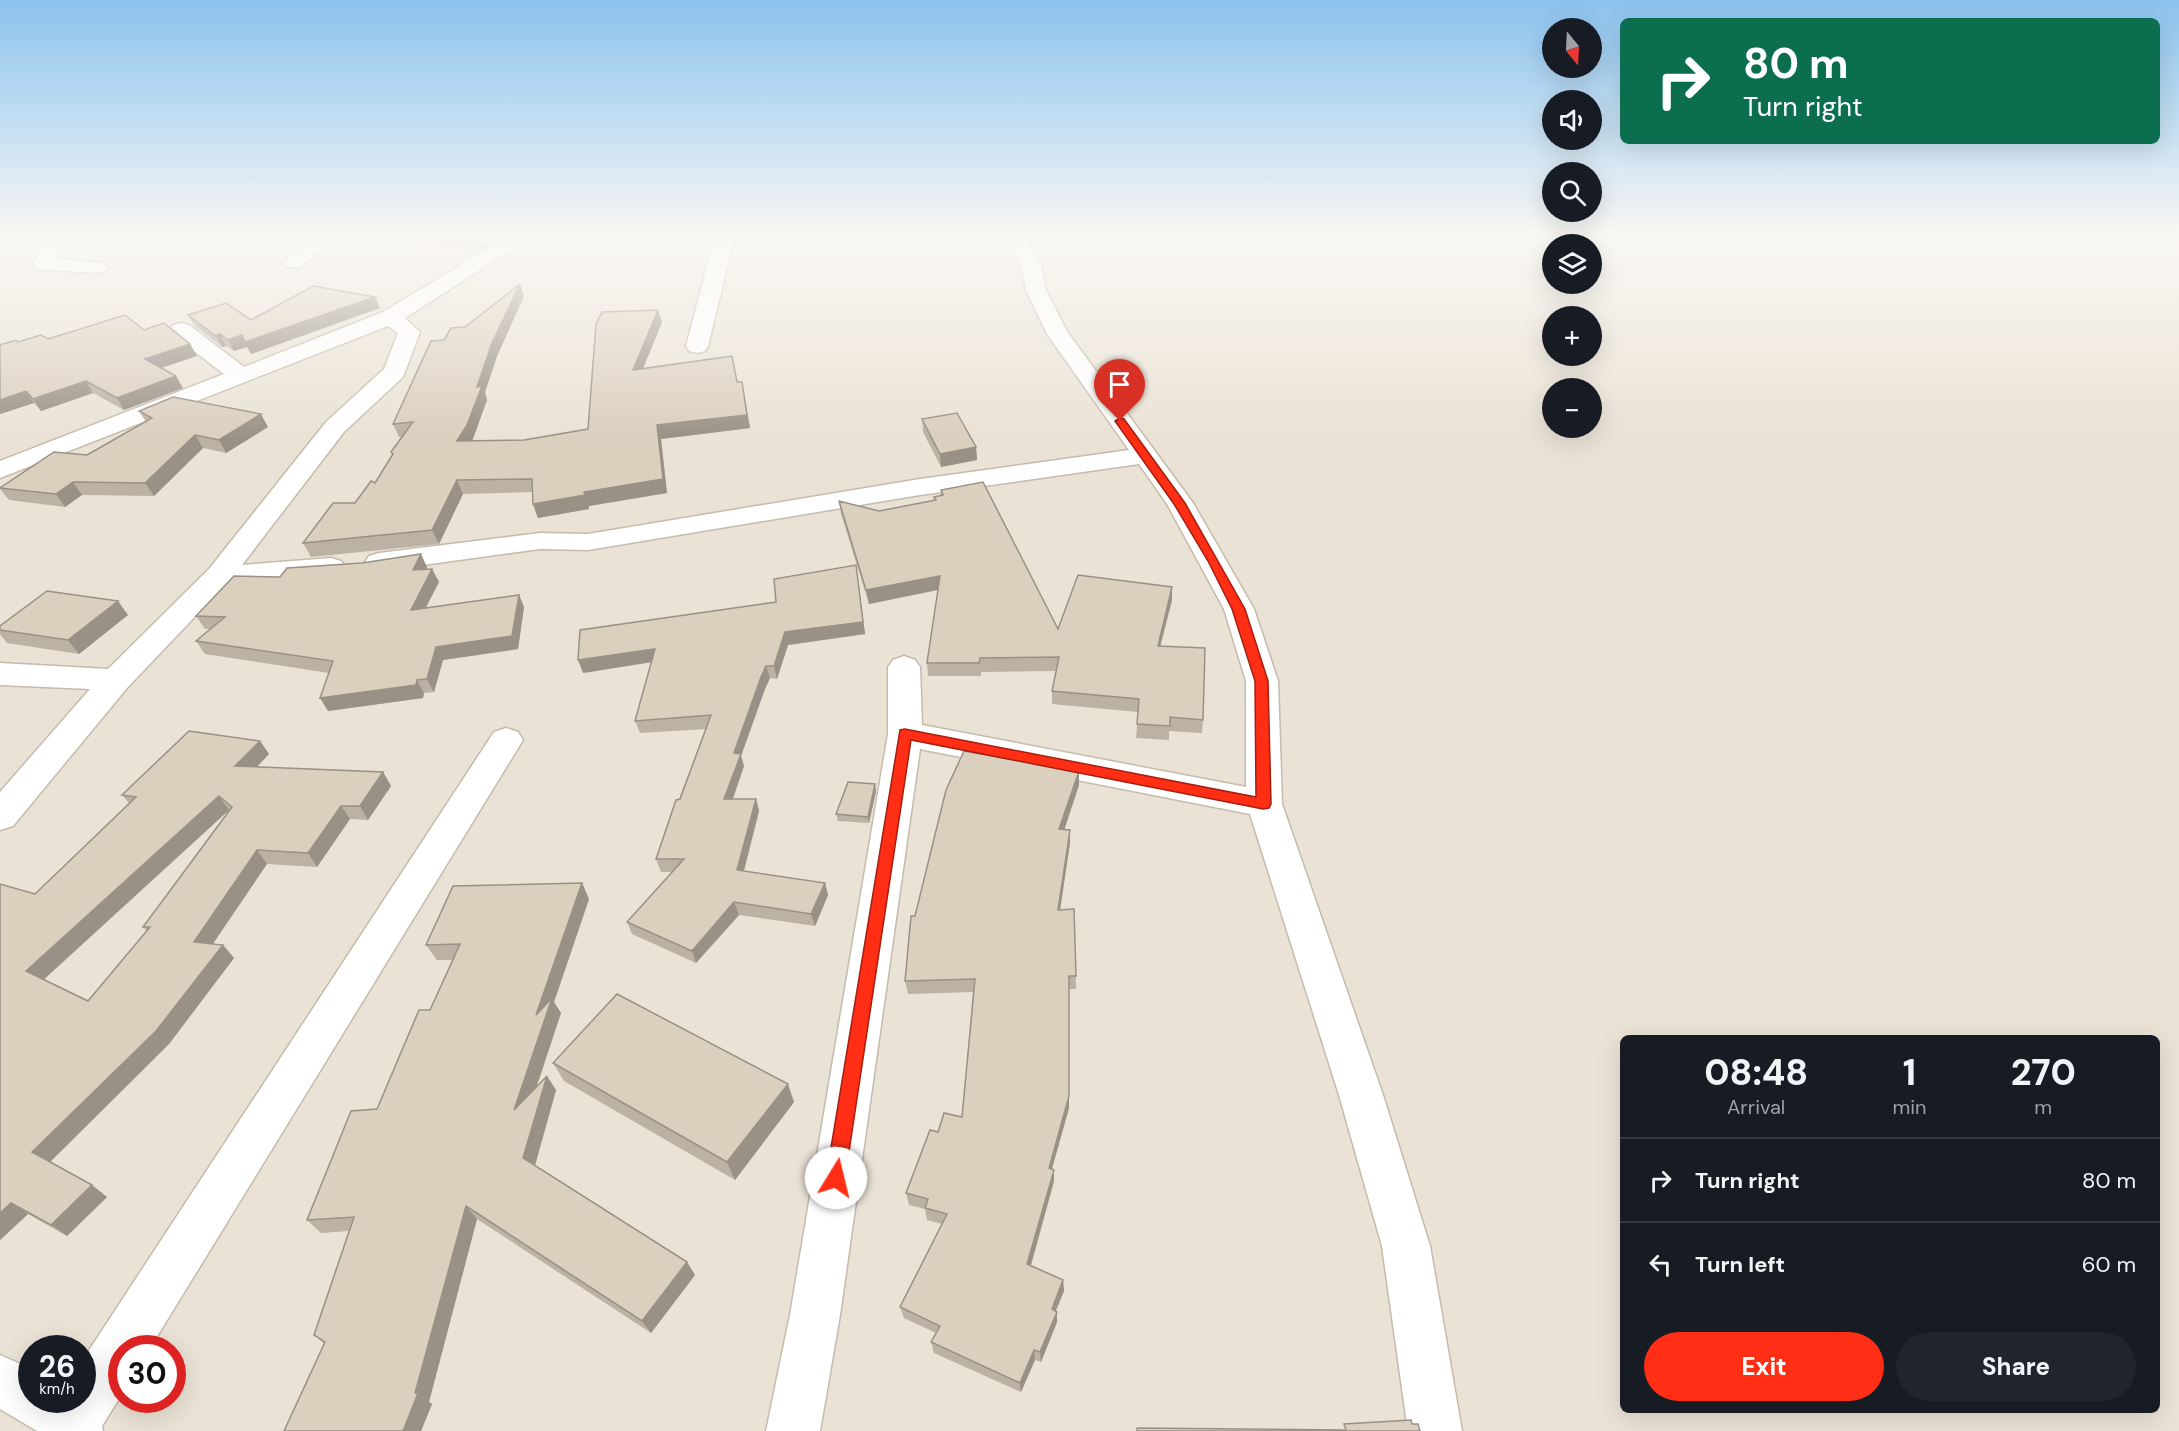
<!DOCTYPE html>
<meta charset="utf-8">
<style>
body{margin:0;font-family:"DM Sans",sans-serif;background:#20242c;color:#f1f3f6;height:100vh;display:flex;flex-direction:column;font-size:22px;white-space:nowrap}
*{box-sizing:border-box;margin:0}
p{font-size:20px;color:#9ea1a6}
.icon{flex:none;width:33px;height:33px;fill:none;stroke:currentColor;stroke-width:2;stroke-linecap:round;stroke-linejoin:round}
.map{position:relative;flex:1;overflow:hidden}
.panel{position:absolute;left:1620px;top:1035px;width:540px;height:378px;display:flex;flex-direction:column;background:#171b24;border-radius:9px;box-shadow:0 6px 24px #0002}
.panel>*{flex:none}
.hud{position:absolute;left:1620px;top:18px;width:540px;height:126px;border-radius:9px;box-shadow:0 6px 24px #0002;background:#0b6e4f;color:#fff;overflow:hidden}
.needle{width:39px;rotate:162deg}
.tools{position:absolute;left:1542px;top:18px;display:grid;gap:12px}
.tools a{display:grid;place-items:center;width:60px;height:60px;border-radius:50%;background:#171b24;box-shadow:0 6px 24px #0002;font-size:30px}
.speed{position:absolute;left:18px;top:1335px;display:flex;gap:12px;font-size:30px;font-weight:700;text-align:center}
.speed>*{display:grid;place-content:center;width:78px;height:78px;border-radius:50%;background:#171b24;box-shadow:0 6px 24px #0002;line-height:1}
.speed small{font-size:15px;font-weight:400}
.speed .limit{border:9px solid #d22;background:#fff;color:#111}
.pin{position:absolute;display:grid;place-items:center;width:51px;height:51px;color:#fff;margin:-62px -26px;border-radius:50% 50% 50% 0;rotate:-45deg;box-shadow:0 0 6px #0007}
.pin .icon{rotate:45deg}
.me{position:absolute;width:66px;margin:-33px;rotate:9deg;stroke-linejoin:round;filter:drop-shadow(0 0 4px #0008)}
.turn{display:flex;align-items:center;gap:21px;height:126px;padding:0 24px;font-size:27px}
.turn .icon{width:78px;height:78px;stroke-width:2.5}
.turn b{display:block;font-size:42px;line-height:51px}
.eta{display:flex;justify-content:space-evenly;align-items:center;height:102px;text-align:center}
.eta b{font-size:36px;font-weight:800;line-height:42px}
.primary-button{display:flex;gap:12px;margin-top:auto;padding:12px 24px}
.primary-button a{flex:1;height:69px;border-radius:36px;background:#ff2e15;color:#fff;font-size:24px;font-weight:800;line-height:69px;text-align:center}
.primary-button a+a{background:#20242c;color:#f1f3f6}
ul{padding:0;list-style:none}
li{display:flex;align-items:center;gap:18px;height:84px;padding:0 24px;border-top:2px solid #363941}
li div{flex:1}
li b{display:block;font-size:22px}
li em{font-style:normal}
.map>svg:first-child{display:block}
.residential{fill:#eae2d5;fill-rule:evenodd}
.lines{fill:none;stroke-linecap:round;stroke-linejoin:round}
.minor-casing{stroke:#c5bbab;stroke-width:3}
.minor{fill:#fff;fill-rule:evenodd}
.wall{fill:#bcb2a3;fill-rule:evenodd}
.shaded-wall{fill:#999185}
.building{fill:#dbcfbe;stroke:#999185;stroke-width:1.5;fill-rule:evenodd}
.route{fill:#ff2e15;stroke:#a61e0e;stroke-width:1.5}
</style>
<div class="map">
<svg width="2179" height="1431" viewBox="0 0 2179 1431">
<rect width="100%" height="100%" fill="#f5f0e7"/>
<path class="residential" d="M0 239H2179V1431H0ZM1552 244H1592V284H1552ZM1552 316H1592V356H1552ZM1552 388H1592V428H1552ZM1623 1038H2157V1410H1623ZM32 1348H82V1400H32ZM122 1348H172V1400H122Z"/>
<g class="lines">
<g class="minor-casing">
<g id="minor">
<path d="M57 239H80L55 259 105 263 108 267 105 271 98 273 36 269 33 265 41 249Z"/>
<path d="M313 239H335L300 267H286L283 263 286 259Z"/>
<path d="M504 239H530L527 243 511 250 405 318 420 332 403 377 344 432 242 565 331 558 341 561 345 567 341 573 227 583 127 688 13 826 0 830V792L90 689 0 685V663L108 669 209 569 326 422 384 369 398 333 388 326 0 478V461L224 374 173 335 170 330 173 325 181 323 189 325 244 367 383 312Z"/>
<path d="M714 239H734L708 346 705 351 697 353 689 351 686 346Z"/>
<path d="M1007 239H1027L1041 265 1046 290 1068 333 1193 503 1254 609 1278 681 1282 804 1383 1095 1430 1246 1462 1431H1408L1382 1246 1339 1095 1250 814 920 749 840 1315 820 1431H766L790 1315 888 734V667L893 660 904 656 915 660 920 667 922 725 1246 787V681L1224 609 1167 504 1139 464 920 495 588 550 540 549 379 571 369 568 365 562 369 556 379 553 540 533 588 534 920 479 1129 450 1047 334 1026 290 1021 265Z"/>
<path d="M506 728 518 732 523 740 150 1348H122V1394L102 1426 103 1431H37L0 1409V1355L32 1369V1400H82V1361L494 732Z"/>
</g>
</g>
<use href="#minor" class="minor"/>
</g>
<g class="wall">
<path d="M410 239H500L479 251 412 245Z"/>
<path d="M524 296 497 356 485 392 487 400 472 440H524L588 429 662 322 643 368 737 382H742L750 428 661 439 667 493 589 506V509L538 518 533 504 532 492 463 494 439 544 311 557 303 543 355 503 375 483 393 455 391 452 403 437H399L393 424 444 340 465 327Z"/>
<path d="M375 297 380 308 251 354 247 347 234 351 226 346 222 347 195 326 188 315 251 320Z"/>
<path d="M144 330 190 344 197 356 161 368 183 388 124 410 93 393 41 411 34 403 0 414V345L48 339Z"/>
<path d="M139 411 268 427 226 453 203 448 154 496 82 495 65 507 9 500 0 489V487L87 455 146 422Z"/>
<path d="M922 419 976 447 977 460 941 467 923 432Z"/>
<path d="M941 490 1058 629 1172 587V600L1160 646 1203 720 1202 733 1169 731V740L1136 738 1138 712 1052 704V691L1056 671 981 672V676H928L927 663 938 590 869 604 841 514 839 501 879 511 935 501 934 497 941 496Z"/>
<path d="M427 567 426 569 439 582 425 608 519 595 524 607 518 649 443 660 434 692 424 693 423 698 328 711 329 673 205 654 196 641 210 629H205L196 616 280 577Z"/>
<path d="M858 578 865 634 788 645 777 679 770 678 765 689 741 756 744 766 733 799H756L759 811 744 871 825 883 828 895 815 926 739 915 696 963 632 934 627 922 672 872H661L656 859 706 729 640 733 635 721 651 662 583 673 776 602Z"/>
<path d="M128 615 79 654 7 643 0 634V626Z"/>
<path d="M260 741 269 754 257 767 383 772 391 786 368 820 350 819 317 867 267 864 213 944 223 945 234 958 169 1044 50 1162 92 1185 107 1197 67 1236 28 1214 0 1240 35 894 129 803 122 795ZM229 810 143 927 147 931 88 1001 44 979Z"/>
<path d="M1079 771V785L1064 829 1070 830V843L1060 910 1074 909 1076 989H1069V1108L1052 1169 1054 1170V1181L1031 1266 1063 1280 1064 1291 1056 1311 1057 1312V1322L1041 1362 1035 1360 1021 1392 934 1353 931 1342 936 1333 904 1318 900 1307 942 1224 927 1220 925 1209 909 1205 906 1193 962 1117 973 992 908 994 905 981 915 916Z"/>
<path d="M875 784 876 791 869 823 838 821 836 814Z"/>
<path d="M582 883 589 899 554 1002 561 1013 536 1086 556 1090 535 1166 687 1262 695 1275 651 1333 477 1219 429 1402 432 1404 421 1431H284L325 1344 314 1335 349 1231 321 1233 307 1220 377 1109 430 1010 453 960H437L426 945Z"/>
<path d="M553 1063 794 1102 735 1180 564 1081Z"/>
</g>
<g class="shaded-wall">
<path d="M479 239H500L479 251 476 241Z"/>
<path d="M520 284 524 296 497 356 485 392 487 400 473 439 463 454 457 441 492 343Z"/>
<path d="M375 297 380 308 251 354 247 347 234 351 228 340Z"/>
<path d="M658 310 662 322 637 383 633 370Z"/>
<path d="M220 334 226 346 222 347 216 336Z"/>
<path d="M190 344 197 356 152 371 145 359Z"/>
<path d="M176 376 183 388 124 410 117 398Z"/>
<path d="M86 381 93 393 41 411 33 399Z"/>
<path d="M742 382 750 428 661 439 667 493 589 506V509L538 518 533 504 584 492 657 425Z"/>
<path d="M26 391 34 403 0 414V400Z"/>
<path d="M261 414 268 427 226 453 219 440Z"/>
<path d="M195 435 203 448 154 496 145 483Z"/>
<path d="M976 447 977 460 941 467 940 454Z"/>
<path d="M457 480 463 494 439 544 432 530Z"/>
<path d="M73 482 82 495 65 507 56 494Z"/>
<path d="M421 554 427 567 420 583 413 570Z"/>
<path d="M856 565 865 634 788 645 777 679 774 666 785 632Z"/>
<path d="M432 569 439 582 418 623 411 610Z"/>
<path d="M940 576 942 589 869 604 866 590Z"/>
<path d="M1172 587V600L1157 659 1158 646Z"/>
<path d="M519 595 524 607 518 649 443 660 434 692 427 679 436 647Z"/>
<path d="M118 601 128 615 79 654 68 640Z"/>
<path d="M655 649 659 661 583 673 578 660Z"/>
<path d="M766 666 770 678 765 689 741 756 744 766 728 812 724 799 734 753 761 677Z"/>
<path d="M417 680 424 693 423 698 328 711 320 698Z"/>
<path d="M260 741 269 754 245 779 235 766Z"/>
<path d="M1079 771V785L1060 843 1059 829Z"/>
<path d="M383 772 391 786 368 820 360 806Z"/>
<path d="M875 784 876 791 869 823 868 817Z"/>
<path d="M219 796 229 810 40 983 26 971Z"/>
<path d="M756 799 759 811 741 882 737 870Z"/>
<path d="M341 806 350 819 317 867 308 853Z"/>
<path d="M1070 830V843L1058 923V910Z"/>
<path d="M257 850 267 864 205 955 194 942Z"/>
<path d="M582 883 589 899 554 1002 561 1013 524 1125 514 1110 536 1015Z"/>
<path d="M825 883 828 895 815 926 811 914Z"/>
<path d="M734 902 739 915 696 963 692 951Z"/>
<path d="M223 945 234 958 169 1044 48 1164 32 1152Z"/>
<path d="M1069 989V1108L1049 1179V1168Z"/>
<path d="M547 1076 556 1090 533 1172 523 1158Z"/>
<path d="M788 1084 794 1102 735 1180 727 1162Z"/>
<path d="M1054 1170V1181L1028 1275 1027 1264Z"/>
<path d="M92 1185 107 1197 67 1236 51 1225Z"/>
<path d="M11 1203 28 1214 0 1240V1213Z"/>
<path d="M466 1206 477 1219 429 1402 432 1404 421 1431H403L415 1393Z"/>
<path d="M687 1262 695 1275 651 1333 642 1321Z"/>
<path d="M1063 1280 1064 1291 1052 1319V1309Z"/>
<path d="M1057 1312V1322L1041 1362 1040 1352Z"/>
<path d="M1034 1350 1035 1360 1021 1392 1020 1383Z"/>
</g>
<g class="building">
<path d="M453 239H479L476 241Z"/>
<path d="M520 284 492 343 477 387 482 386 467 425 457 441 524 440 588 429 596 324 602 312 658 310 633 370 732 356 737 382H742L747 415 657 425 663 479 584 492 585 495 533 504 532 479 457 480 432 530 303 543 333 503H355L371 481 375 483 393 454 391 452 413 422 393 424 431 341 444 340 451 328 465 327Z"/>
<path d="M313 286 375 297 245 342 242 335 228 340 220 334 216 336 188 315 226 303 251 320Z"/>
<path d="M125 315 144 330 164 323 190 344 145 359 176 376 117 398 86 381 33 399 26 391 0 400V345L16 340 18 342 41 335 48 339Z"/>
<path d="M173 397 261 414 219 440 195 435 145 483 73 482 56 494 0 488 54 452 87 455 152 418 139 411Z"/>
<path d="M957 413 976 447 940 454 922 419Z"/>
<path d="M983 482 1058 629 1078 575 1172 587 1158 646 1205 648 1203 720 1170 717V726L1137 724 1139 699 1052 691 1059 657 980 658 979 663H927L940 576 866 590 839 501 879 511 936 500 934 497 943 495 941 490Z"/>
<path d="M421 554 413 570 432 569 411 610 519 595 512 636 436 647 427 679 417 680 416 685 320 698 333 661 196 641 225 617 196 616 234 576 280 577 287 568 362 563Z"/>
<path d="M856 565 863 622 785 632 774 666H766L761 677 734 753 741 754 724 799H756L737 870 825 883 811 914 734 902 692 951 627 922 684 859H656L676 800 680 799 711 715 635 721 655 649 578 660 580 630 776 602 774 579Z"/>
<path d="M47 591 118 601 68 640 0 630V626Z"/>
<path d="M189 731 260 741 235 766 383 772 360 806H341L308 853 257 850 194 942 223 945 156 1031 32 1152 92 1185 51 1225 11 1203 0 1213V884L35 894 136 797 122 795ZM219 796 232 807 143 927H150L88 1001 26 971Z"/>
<path d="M964 751 1079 771 1059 829 1070 830 1058 910 1074 909 1076 976H1069V1096L1049 1168 1054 1170 1027 1264 1063 1280 1052 1309 1057 1312 1040 1352 1034 1350 1020 1383 931 1342 940 1326 900 1307 947 1214 925 1208 928 1199 906 1193 930 1130 938 1132 944 1113 962 1117 975 979 905 981 911 916H915L946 790Z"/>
<path d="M848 782 875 784 868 817 836 814Z"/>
<path d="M582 883 536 1015 552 998 514 1110 547 1076 523 1158 687 1262 642 1321 466 1206 415 1393H418L403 1431H284L325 1342 314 1335 354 1217 307 1220 351 1111 377 1109 419 1010H430L460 944 426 945 453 886Z"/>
<path d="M617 994 788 1084 727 1162 553 1063Z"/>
<path d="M1411 1420 1412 1424H1418L1420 1431H1137V1428L1346 1430 1344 1424Z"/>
</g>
<linearGradient id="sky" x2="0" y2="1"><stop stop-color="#8ac2ee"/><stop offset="0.54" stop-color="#faf8f4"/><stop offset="1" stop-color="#faf8f4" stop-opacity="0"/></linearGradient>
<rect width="2179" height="439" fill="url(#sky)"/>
<path class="route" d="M1120 418 1124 419 1185 503 1245 609 1268 681 1271 804 1269 808 1263 809 911 740 845 1178 842 1184 836 1187 829 1184 826 1178 900 730 905 729 1256 797 1255 681 1232 609 1208 561 1174 504 1115 421Z"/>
</svg>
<div class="tools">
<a><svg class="needle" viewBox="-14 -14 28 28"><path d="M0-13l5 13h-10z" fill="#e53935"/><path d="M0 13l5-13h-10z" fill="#9ea1a6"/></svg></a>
<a><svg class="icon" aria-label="sound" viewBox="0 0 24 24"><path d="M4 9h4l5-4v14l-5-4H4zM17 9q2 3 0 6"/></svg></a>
<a><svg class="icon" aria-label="search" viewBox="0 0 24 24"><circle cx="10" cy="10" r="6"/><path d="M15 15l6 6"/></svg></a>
<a><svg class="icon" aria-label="layers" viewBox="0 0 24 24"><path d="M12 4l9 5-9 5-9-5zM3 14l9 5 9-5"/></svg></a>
<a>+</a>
<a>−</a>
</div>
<div class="speed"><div>26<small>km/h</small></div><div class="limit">30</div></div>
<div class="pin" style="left:1120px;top:421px;background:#d93025"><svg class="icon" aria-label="arrive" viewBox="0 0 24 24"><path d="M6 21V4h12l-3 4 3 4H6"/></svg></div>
<svg class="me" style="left:836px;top:1178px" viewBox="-20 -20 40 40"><circle r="19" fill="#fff"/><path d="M0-13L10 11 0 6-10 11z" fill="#ff2e15"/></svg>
<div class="hud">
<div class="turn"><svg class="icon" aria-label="right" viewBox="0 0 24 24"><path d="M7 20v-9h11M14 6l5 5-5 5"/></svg><div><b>80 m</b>Turn right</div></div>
</div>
<section class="panel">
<div class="eta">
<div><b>08:48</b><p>Arrival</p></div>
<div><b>1</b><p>min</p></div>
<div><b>270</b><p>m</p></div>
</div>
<ul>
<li><svg class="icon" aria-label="right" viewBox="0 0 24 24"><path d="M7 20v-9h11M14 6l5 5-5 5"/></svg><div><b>Turn right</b></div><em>80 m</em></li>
<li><svg class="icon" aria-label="left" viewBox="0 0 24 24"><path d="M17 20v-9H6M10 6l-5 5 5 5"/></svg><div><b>Turn left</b></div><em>60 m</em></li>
</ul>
<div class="primary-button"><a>Exit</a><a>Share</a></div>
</section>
</div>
